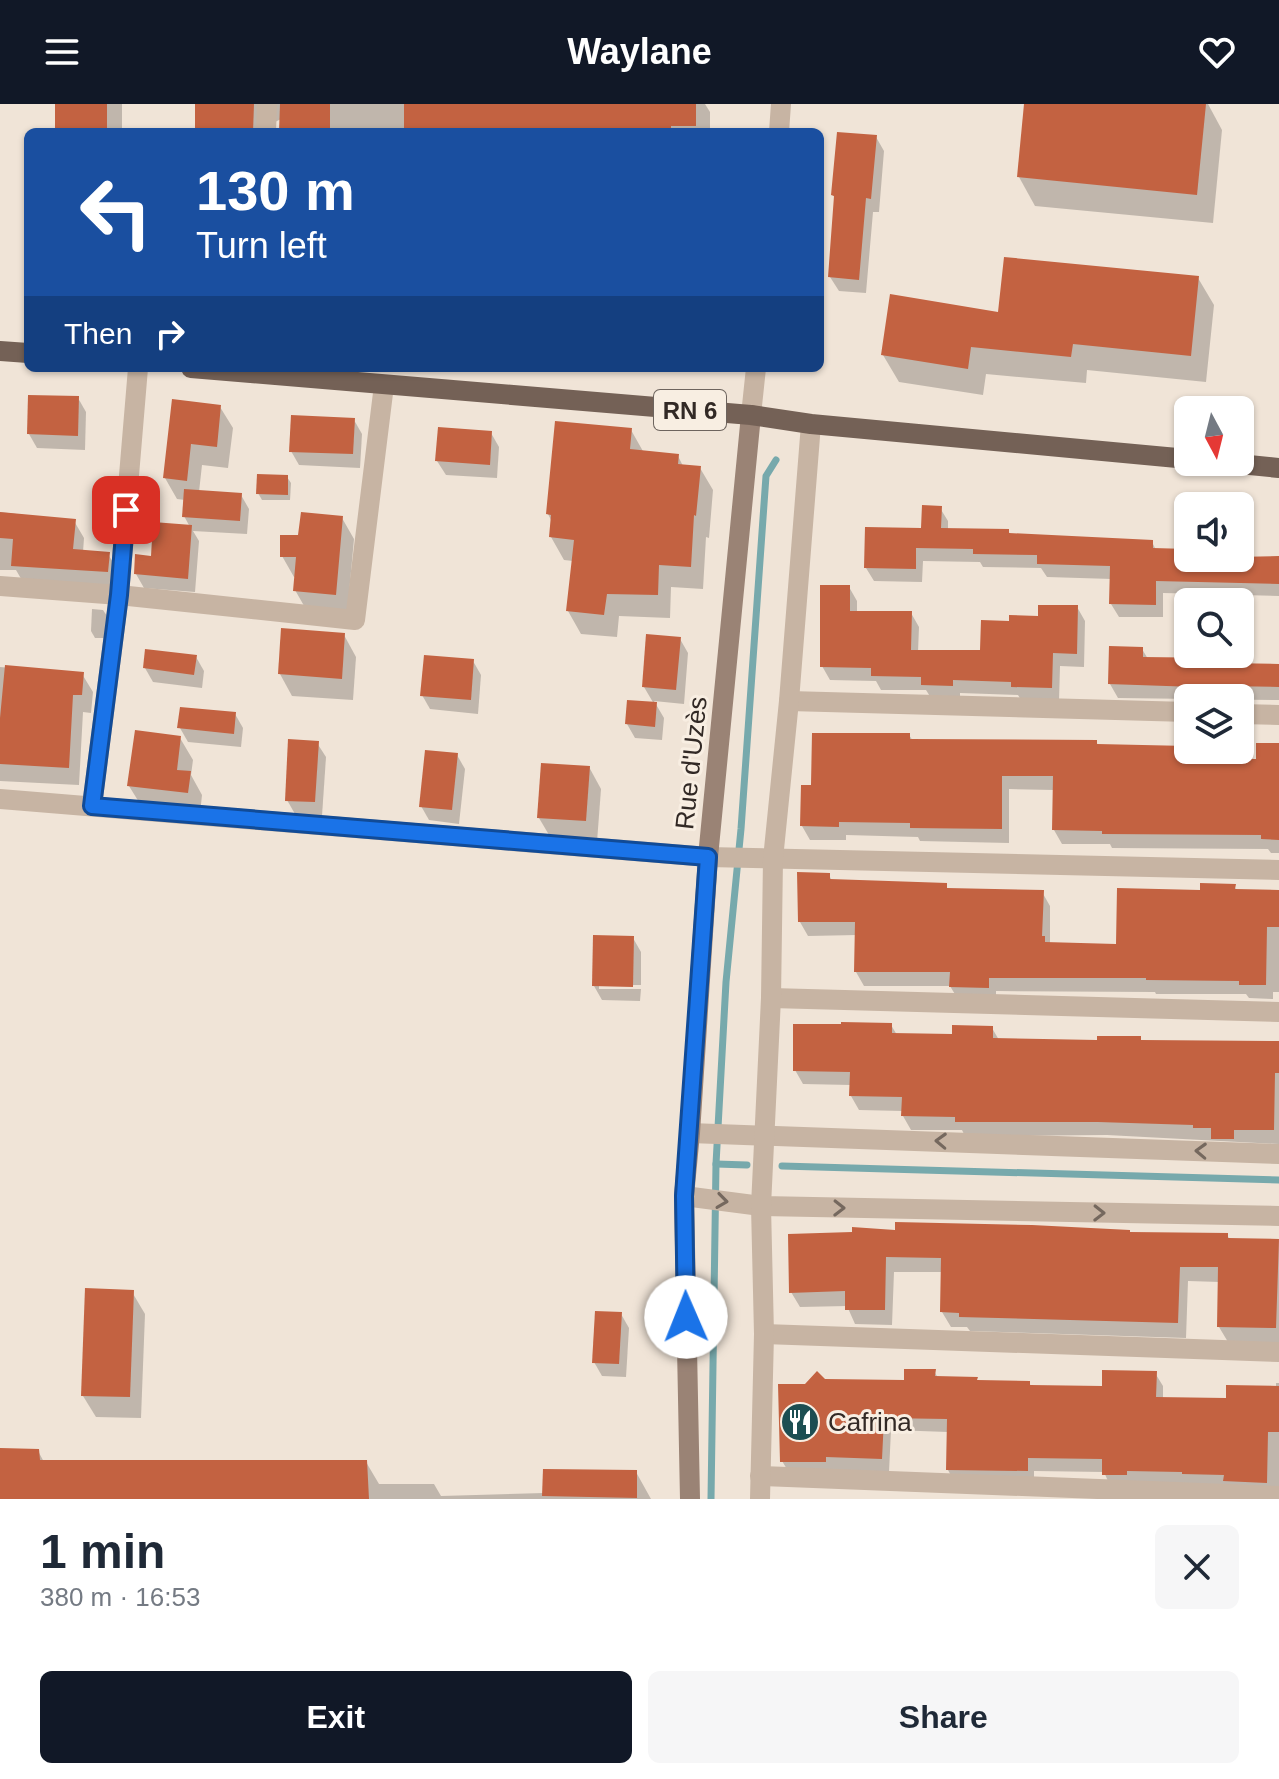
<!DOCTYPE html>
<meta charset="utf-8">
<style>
body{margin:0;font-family:Arial,sans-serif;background:#f6f6f7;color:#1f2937;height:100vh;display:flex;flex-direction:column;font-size:30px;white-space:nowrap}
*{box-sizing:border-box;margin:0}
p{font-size:26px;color:#747a83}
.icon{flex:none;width:44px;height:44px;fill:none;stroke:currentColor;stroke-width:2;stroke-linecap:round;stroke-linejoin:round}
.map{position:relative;height:1395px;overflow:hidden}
.panel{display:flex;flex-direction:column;background:#fff;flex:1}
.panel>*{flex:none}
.top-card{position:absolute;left:24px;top:24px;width:800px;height:244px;border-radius:12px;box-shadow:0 2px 6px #0004;background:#1a4fa0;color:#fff;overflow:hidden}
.needle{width:52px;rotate:173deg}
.buttons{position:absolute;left:1174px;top:292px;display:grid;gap:16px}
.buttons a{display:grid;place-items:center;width:80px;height:80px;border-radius:12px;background:#fff;box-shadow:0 2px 6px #0004;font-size:40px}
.pin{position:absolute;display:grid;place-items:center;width:68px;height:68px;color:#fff;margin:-34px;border-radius:16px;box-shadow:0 4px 12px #0006}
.me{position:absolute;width:88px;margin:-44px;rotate:359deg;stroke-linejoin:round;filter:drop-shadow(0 0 6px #0008)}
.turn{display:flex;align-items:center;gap:28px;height:168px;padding:0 40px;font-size:36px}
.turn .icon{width:104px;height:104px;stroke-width:2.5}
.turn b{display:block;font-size:56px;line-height:68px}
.then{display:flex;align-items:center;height:76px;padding:0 40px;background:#0003;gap:16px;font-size:30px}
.round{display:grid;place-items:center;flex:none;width:84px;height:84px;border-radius:12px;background:#f6f6f7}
.summary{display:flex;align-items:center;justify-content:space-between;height:136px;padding:0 40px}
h1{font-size:48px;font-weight:700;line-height:60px}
.cta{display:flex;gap:16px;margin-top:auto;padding:16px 40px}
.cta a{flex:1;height:92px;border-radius:12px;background:#111827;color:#fff;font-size:32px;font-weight:700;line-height:92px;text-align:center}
.cta a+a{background:#f6f6f7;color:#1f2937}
header{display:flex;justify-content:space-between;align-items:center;height:104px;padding:0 40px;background:#111827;color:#fff;font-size:36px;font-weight:700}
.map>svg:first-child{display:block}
.shadow{fill:#0003}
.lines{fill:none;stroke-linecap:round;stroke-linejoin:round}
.stream{stroke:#77a9ac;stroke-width:7}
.building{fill:#c36241}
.street{stroke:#c7b4a3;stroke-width:20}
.secondary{stroke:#9a8375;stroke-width:20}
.primary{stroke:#746156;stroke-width:20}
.oneway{stroke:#75685e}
.route-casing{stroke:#114b97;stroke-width:20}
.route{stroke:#1a73e8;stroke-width:14}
.labels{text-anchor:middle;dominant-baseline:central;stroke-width:6;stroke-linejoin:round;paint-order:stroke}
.shield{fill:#f8eee2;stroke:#6d645e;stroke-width:2}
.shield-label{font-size:24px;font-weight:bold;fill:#322925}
.street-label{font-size:26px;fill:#322925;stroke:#f8eee2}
.poi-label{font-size:26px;fill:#322925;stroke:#f8eee2;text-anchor:start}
</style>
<header><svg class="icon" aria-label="menu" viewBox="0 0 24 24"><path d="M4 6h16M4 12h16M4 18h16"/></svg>Waylane<svg class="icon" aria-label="heart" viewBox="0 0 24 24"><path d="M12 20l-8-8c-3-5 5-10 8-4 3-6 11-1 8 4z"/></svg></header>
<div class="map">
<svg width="1279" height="1395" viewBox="0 0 1279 1395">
<rect width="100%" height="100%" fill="#f0e4d7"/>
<g class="shadow">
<rect x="57" y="0" width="65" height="28"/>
<path d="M197 0H705L710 8V28H281V15L271 20 269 28H197Z"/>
<path d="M1026 0H1208L1222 26 1213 119 1035 102 1019 73Z"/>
<path d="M876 33 884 47 879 108H873L866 189 839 187 830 173 836 96 833 91Z"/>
<path d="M1198 174 1214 201 1206 278 1087 266 1086 279 986 270 983 291 899 278 883 251 1000 210Z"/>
<path d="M78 294 86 308 85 346 37 344 29 330Z"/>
<path d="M220 303 233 324 228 364 202 361 199 388 241 391 249 405 247 430 193 427 199 437 195 488 144 484 136 470 190 423 184 412 185 396 177 395 165 374Z"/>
<path d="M354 316 362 330 360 364 299 361 291 347Z"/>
<path d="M631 326 644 349 678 352 683 362 700 364 713 386 709 434 706 433 703 485 671 483 670 514 619 512 617 533 581 530 568 507 573 457 564 456 551 433 552 418 548 410Z"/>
<path d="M491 329 499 343 497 374 446 371 437 357Z"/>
<path d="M287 373 291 379 290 396H262L258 389Z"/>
<path d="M940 404 948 417V426L1008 427 1011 431 1152 438 1156 446 1188 447V454H1279V492L1163 489V513H1119L1111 500 1112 475 1047 473 1041 464 983 463 980 458 923 457 922 478 874 477 866 464 923 426Z"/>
<path d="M0 408 74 417 84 434 83 448 108 450 118 467 117 485 23 478 16 466H0Z"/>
<path d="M342 414 354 435 347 511 307 507 295 486 296 473H294L282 452 300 433Z"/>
<path d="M849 483 857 497V509H911L919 523 918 548H982L1011 519 1077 503 1085 517 1084 563 1060 562 1059 597 1021 596 1018 591 960 589V595L931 594 926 586H881L876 577 830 576 822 562Z"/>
<path d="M92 505 103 506 107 512 104 534H95L91 527Z"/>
<path d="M344 531 356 553 353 596 292 592 280 570Z"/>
<path d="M680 535 688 549 684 600 654 597 664 614 662 636 635 634 627 620 654 600 644 583Z"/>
<path d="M1142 545 1148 555 1224 556 1227 561 1279 562V596L1118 594 1110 580Z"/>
<path d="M196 553 204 567 202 584 153 578 145 564Z"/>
<path d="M473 557 481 571 478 610 430 605 422 591Z"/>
<path d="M0 563 82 570 93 588 91 609 83 608 79 681 0 677Z"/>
<path d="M235 610 243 624 241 643 188 638 180 624Z"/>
<path d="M909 631 913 637 1096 638 1099 642 1188 644 1200 646 1206 656 1258 657 1279 641V749H1271L1268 745 1112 744 1110 740H1062L1054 726V686L1009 685V739L920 737 918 733 846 731V736H810L802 722 813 683Z"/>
<path d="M180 634 193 656 191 671 202 691 200 710 142 703 129 682Z"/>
<path d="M317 639 326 653 322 712 295 710 287 696Z"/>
<path d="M457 651 465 665 459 720 429 716 421 702Z"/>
<path d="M589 663 601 685 597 738 552 736 539 714Z"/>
<path d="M829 771 832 777 946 781 948 786 1042 788 1050 802V840L1118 842 1202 788 1234 782 1237 787H1279V888H1273V895L1249 894 1246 890H1156L1155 888 996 887V897H959L950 882H864L856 868 857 831 808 832 800 818Z"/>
<path d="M633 834 641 848V881H599V885H641L640 897 602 896 594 882Z"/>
<path d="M891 921 897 931 954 932 992 924 999 936 1099 938 1140 934 1142 938 1279 939V1040L1107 1031 965 1032 962 1026H911L903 1012V1007L859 1006 851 992V981L803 980 795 966Z"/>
<path d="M897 1128 1227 1131 1230 1136 1279 1137V1239L1228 1238 1219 1223 1220 1178 1188 1177 1186 1234 970 1227 967 1223H951L942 1208 943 1168H894L892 1221 855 1220 847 1202 800 1203 791 1188Z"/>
<path d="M132 1188 145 1210 141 1314 96 1313 83 1292Z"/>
<path d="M621 1210 629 1224 626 1273 602 1272 594 1258Z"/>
<path d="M934 1267 938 1274 978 1278 1029 1279 1032 1283 1104 1284 1155 1269 1163 1282V1295L1228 1296 1276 1284V1279H1279V1385L1111 1384 1104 1368 1034 1367V1380L955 1379 948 1366V1328L891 1326 889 1368 790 1370 782 1357 806 1282 824 1277 906 1278Z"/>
<path d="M0 1346 38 1347 44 1358H366L379 1380H434L441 1392 544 1389 636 1368 651 1395H0Z"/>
</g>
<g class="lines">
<g class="stream">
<path d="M716 1060 747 1061"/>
<path d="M782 1062 1279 1076"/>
<path d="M711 1395 716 1060 726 878 741 725 766 372 776 356"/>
</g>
</g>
<g class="building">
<rect x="55" y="0" width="52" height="28"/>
<path d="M195 0H254L253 28H195Z"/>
<path d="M280 0H330V28H279Z"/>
<path d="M404 0H696V22H671V28H404Z"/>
<path d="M1024 0H1206L1197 91 1017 73Z"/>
<path d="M837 28 877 31 871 95 866 94 859 176 828 173 834 92 831 91Z"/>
<path d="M1004 153 1199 172 1191 252 1073 240 1071 253 971 243 968 265 881 251 890 190 998 208Z"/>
<path d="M28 291 79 292 78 332 27 330Z"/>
<path d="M172 295 221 301 217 343 191 340 187 377 163 374Z"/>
<path d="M291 311 355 314 353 350 289 348Z"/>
<path d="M555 317 632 324 630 345 679 350 678 360 701 362 696 412 694 411 691 463 659 461 658 491 607 490 604 511 566 507 574 436 549 433 551 411 546 410Z"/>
<path d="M438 323 492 327 490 361 435 357Z"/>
<path d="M257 370 288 371V391L256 390Z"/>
<path d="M184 385 242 389 240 417 182 413Z"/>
<path d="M922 401 942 402 941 424 1009 425V429L1153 436V444L1188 445V454L1279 452V480L1156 477V501L1109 500 1110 462 1037 460V451L973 450V445L916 444V465L864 464 865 423 921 424Z"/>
<path d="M0 408 76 415 73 445 110 448 108 468 11 462 13 435 0 434Z"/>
<path d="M301 408 343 412 336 491 293 487 296 453H280V431H298Z"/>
<path d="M153 418 192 421 188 475 134 470 135 450 151 452Z"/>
<path d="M820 481H850V507H912L911 546H980L981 516 1009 517V511L1038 512V501H1078L1077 550 1053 549 1052 584 1011 583V578L953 576V582L921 581V573L871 572V564L820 563Z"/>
<path d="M281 524 345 529 342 575 278 570Z"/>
<path d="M646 530 681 533 676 586 642 583Z"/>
<path d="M1109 542 1143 543V553L1225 554V559L1279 560V583L1225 582V584L1108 580Z"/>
<path d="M145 545 197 551 194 571 143 564Z"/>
<path d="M424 551 474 555 471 596 420 592Z"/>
<path d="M5 561 84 568 82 591H73L69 664 0 660V614Z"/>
<path d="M627 596 657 598 655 623 625 620Z"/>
<path d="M180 603 236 608 234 630 177 624Z"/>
<path d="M135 626 181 632 177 666 191 667 188 689 127 682Z"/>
<path d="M812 629H910V635L1097 636V640L1188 642V646H1200V654L1256 655V639H1279V736L1261 735V731L1102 730V727L1052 726 1053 672H1002V725L910 724V719L839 718V723L800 722 801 681H811Z"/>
<path d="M288 635 319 637 315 698 285 697Z"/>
<path d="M425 646 458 649 452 706 419 703Z"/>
<path d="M541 659 590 662 586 717 537 714Z"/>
<path d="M797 768 830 769V775L947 779V784L1044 786 1042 832H1045V838L1116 840 1117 784 1200 786V779L1236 780 1235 785 1279 786V823H1267L1266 881H1239V877L1146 876V874H989V884L949 883 950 868H854L855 818H798Z"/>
<path d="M593 831 634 832 633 883 592 882Z"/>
<path d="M841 918 892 919V929L952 930V921L993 922V934L1097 936V932H1141V936L1279 937V969H1275L1274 1026H1234V1035H1211V1024H1193V1021L1098 1018H955V1013L901 1012 902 993 849 992 850 968 793 967V920H841Z"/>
<path d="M895 1118 1032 1121 1130 1126V1128L1228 1129V1134L1279 1135 1276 1224 1217 1223 1218 1163H1180L1178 1219 959 1213V1209L940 1208 941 1154 886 1153 885 1206H845V1187L789 1189 788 1130 852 1128V1123L895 1126Z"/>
<path d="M85 1184 134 1186 130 1293 81 1292Z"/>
<path d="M595 1207 622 1208 619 1260 592 1259Z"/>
<path d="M904 1265H936L935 1272 978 1273 977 1276 1030 1277V1281L1102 1282V1266L1157 1267 1156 1293 1226 1294V1281L1279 1282V1328H1268L1267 1379 1223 1377 1224 1371 1182 1370V1368L1127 1367V1371H1102V1355L1028 1354V1367L946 1366 947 1315 884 1314 882 1355 826 1353V1358H780L778 1280H805L817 1267 825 1275 904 1276Z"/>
<path d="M0 1344 39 1345 40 1356H367L369 1395H0Z"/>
<path d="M543 1365 637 1366V1394L542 1392Z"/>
</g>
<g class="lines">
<g class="street">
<path d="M266 28 267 0"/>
<path d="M779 28 781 0"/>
<path d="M751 311 756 264"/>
<path d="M0 482 119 491 355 516 384 281"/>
<path d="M789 597 1188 608"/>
<path d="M1240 610 1279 611"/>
<path d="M0 695 708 753 1279 766"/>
<path d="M92 702 119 491 138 264"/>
<path d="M771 894 1279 908"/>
<path d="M690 1029 1279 1050"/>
<path d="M684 1092 761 1102 1279 1112"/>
<path d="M764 1230 1279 1248"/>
<path d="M760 1372 1279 1392"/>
<path d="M760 1395 764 1230 761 1102 771 894 773 755 789 597 811 320"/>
</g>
<path class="secondary" d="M690 1395 684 1092 690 1029 708 753 751 311"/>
<g class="primary">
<path d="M0 247 28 249"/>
<path d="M191 264 751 311 811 320 1188 355"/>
<path d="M1219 358 1279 364"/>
</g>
</g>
<defs><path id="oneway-chevron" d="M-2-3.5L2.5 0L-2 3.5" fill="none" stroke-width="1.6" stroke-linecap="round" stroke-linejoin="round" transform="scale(2)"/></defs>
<g class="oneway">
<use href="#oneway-chevron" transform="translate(941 1037) rotate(-178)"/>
<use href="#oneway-chevron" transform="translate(1201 1047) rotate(-178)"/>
<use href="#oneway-chevron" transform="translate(722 1097) rotate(8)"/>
<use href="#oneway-chevron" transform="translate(839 1104) rotate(1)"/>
<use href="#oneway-chevron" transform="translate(1099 1109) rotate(1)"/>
</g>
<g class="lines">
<g class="route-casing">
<path id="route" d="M126 406 119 491 92 702 708 753 684 1092 686 1213"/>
</g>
<use href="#route" class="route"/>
</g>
<defs>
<g id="restaurant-disc" transform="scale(2)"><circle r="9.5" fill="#1c4e52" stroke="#f8eee2"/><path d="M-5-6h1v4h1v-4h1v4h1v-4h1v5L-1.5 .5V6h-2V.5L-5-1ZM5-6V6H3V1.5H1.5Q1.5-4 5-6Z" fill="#fff"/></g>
</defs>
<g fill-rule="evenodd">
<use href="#restaurant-disc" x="800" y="1318"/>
</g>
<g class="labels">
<rect class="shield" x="654" y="286" width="72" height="40" rx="6"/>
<g class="shield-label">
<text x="690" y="306">RN 6</text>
</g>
<g class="street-label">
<text transform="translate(691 659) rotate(-84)">Rue d'Uzès</text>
</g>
<g class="poi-label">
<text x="828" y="1318">Cafrina</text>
</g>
</g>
</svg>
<div class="buttons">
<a><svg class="needle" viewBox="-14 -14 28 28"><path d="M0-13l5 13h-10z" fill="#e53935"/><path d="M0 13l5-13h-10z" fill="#747a83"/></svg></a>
<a><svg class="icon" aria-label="sound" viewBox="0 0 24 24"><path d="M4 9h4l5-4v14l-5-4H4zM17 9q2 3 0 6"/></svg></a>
<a><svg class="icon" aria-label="search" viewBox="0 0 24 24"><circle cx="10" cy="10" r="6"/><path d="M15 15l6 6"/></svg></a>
<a><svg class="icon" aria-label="layers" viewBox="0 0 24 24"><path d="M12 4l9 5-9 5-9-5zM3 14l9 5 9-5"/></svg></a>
</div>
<div class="pin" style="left:126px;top:406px;background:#d93025"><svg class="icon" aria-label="arrive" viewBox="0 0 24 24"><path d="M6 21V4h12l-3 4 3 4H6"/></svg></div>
<svg class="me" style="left:686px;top:1213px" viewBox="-20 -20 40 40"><circle r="19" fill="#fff"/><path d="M0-13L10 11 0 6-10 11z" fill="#1a73e8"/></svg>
<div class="top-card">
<div class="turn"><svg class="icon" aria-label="left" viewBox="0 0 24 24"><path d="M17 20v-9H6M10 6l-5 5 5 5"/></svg><div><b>130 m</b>Turn left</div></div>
<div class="then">Then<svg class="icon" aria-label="right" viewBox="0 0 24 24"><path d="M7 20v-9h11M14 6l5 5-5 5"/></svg></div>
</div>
</div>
<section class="panel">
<div class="summary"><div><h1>1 min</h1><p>380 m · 16:53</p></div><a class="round"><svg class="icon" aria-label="close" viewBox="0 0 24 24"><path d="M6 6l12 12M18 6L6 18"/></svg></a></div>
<div class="cta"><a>Exit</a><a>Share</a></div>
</section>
